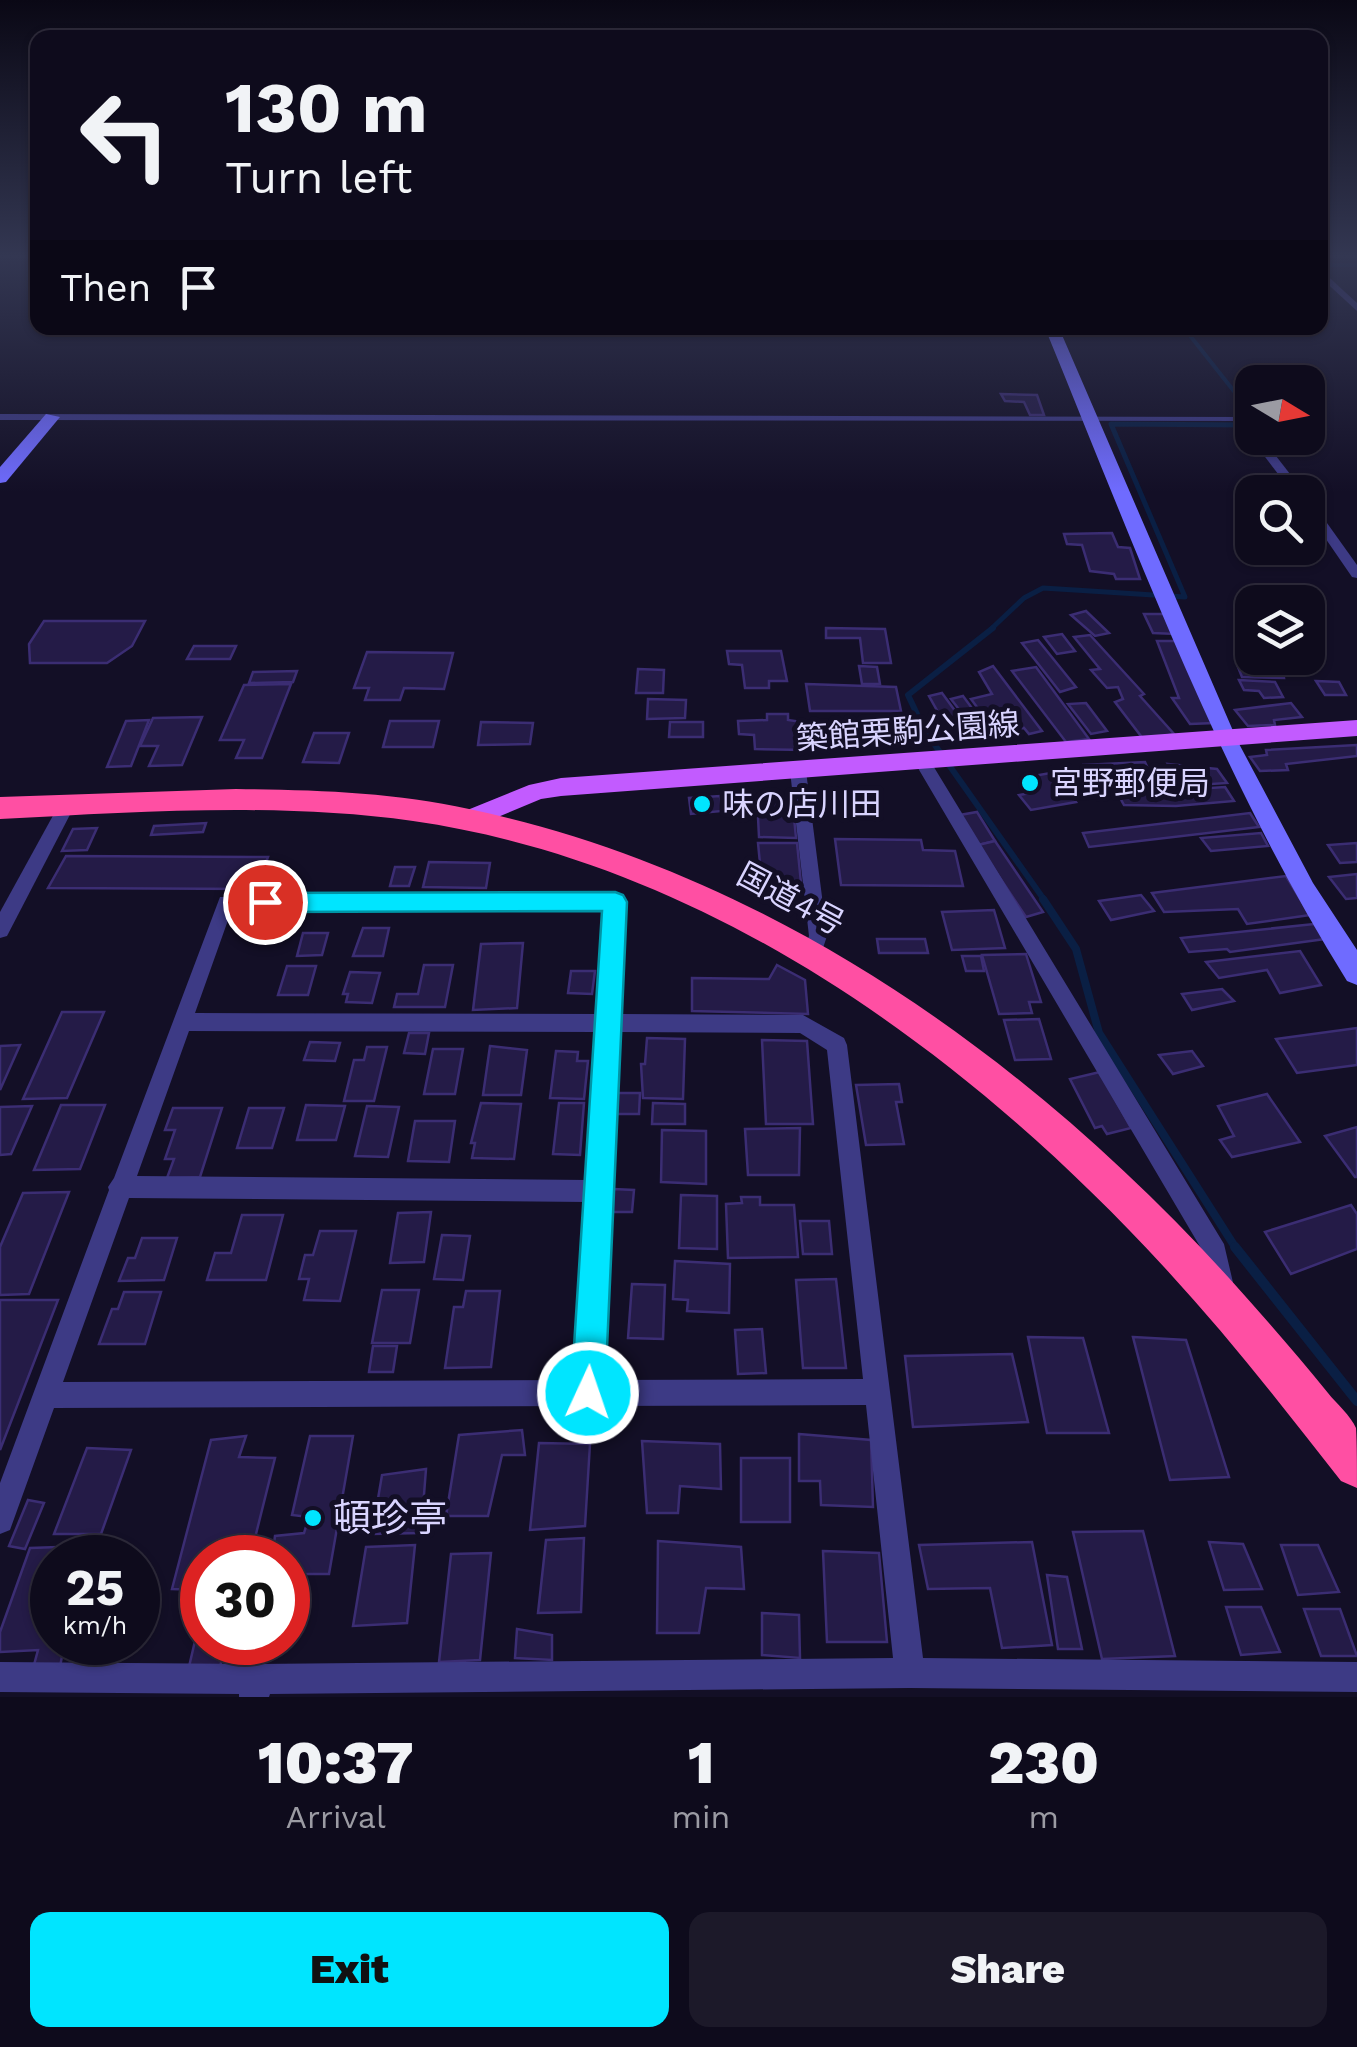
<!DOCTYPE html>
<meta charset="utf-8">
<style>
body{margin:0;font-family:"Work Sans","Noto Sans JP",sans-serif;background:#1c1929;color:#f1f3f6;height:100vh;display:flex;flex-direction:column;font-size:38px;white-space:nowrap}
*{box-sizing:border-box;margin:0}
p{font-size:32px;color:#9b9ba3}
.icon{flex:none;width:55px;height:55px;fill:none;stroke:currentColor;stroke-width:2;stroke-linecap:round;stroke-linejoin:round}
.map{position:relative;height:1697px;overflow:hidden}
.panel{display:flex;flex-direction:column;background:#0e0b1c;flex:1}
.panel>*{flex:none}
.guide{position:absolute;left:30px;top:30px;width:1298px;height:305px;border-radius:20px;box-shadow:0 2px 8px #0004,0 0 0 2px #2e2b3b;background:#0e0b1c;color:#f1f3f6;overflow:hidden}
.needle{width:65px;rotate:100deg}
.controls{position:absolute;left:1235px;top:365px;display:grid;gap:20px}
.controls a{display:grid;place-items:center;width:90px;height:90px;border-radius:20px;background:#0e0b1c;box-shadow:0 2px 8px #0004,0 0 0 2px #2e2b3b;font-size:50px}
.speed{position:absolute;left:30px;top:1535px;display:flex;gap:20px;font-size:50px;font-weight:700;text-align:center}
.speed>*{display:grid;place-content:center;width:130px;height:130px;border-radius:50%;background:#0e0b1c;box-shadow:0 2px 8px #0004,0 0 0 2px #2e2b3b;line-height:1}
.speed small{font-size:25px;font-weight:400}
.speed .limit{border:15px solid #d22;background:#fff;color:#111}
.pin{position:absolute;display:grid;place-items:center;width:85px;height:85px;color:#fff;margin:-42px;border:5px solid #fff;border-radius:50%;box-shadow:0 2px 10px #0007}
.me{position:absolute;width:110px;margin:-55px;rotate:3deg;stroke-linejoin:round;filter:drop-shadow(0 0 8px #0008)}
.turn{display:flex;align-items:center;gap:35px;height:210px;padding:0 30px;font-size:45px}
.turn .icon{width:130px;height:130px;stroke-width:2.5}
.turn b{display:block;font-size:70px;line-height:85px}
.then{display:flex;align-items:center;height:95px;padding:0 30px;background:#0003;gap:20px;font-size:38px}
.eta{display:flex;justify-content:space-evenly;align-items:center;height:170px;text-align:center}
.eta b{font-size:60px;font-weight:800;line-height:70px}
.button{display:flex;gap:20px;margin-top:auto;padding:20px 30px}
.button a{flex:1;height:115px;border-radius:20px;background:#00e5ff;color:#111;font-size:40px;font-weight:800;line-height:115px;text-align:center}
.button a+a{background:#1c1929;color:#f1f3f6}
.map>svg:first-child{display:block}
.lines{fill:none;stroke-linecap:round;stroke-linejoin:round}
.stream-far4{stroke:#0a1f44;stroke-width:4}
.stream-far3{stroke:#0a1f44;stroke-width:5}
.stream-far2{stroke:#0a1f44;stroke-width:6}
.stream-far1{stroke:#0a1f44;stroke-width:8}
.stream{stroke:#0a1f44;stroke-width:10}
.building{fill:#241b47;stroke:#3b2d73;stroke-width:2.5}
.street{fill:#3d3a85;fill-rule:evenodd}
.secondary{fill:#6f6bff;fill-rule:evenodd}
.primary{fill:#c25bff;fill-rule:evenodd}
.highway{fill:#ff4fa3;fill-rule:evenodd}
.route{fill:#00e5ff;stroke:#0095a6;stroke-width:2.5}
.poi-dot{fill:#00e5ff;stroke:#130f26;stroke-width:4}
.labels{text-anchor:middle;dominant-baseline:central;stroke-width:10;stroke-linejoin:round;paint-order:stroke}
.street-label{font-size:32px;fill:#d9d4ff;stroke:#130f26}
.poi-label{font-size:32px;fill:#d9d4ff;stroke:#130f26;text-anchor:start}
.near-poi-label{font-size:38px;fill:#d9d4ff;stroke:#130f26;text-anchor:start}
</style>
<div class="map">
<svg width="1357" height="1697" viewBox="0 0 1357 1697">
<rect width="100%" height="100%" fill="#130f26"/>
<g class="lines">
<g class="stream-far4">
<path d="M1320 265H1357"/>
<path d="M1184 328 1252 414"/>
</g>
<path class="stream-far3" d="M990 630 1024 598 1043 588 1185 597 1111 424 1252 425"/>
<path class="stream-far2" d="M993 628 908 695 925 731 1045 901"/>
<path class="stream-far1" d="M1043 899 1076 949 1099 1033 1237 1250"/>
<path class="stream" d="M1235 1247 1357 1401"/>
</g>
<g class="building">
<path d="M1001 394 1037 395 1044 415H1030L1024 402 1005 401Z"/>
<path d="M1112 533 1118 547 1130 548 1140 579H1116L1114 574 1090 571 1082 545 1067 544 1064 534Z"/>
<path d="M1086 611 1109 633 1095 636 1071 615Z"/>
<path d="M1144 614H1164L1175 634 1153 633Z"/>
<path d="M44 621H145L132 646 107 663H30L29 644Z"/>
<path d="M826 628 885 629 891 663H863L860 638H826Z"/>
<path d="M1062 634 1075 651 1057 654 1044 637Z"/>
<path d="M1090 635 1144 694 1140 696 1174 734 1144 740 1115 702 1123 699 1118 687 1107 688 1091 670 1100 669 1074 637Z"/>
<path d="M1038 640 1076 687 1060 692 1022 643Z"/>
<path d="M1157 641H1176L1214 723 1190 724 1172 698H1179Z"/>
<path d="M194 646H236L230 659H187Z"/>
<path d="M727 651H781L787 681H769V688H745L742 665 729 664Z"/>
<path d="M367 652 453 653 444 689 404 688 400 700H365L369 688H354Z"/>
<path d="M1261 658H1292L1298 672H1283L1284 678 1242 677 1238 667H1262Z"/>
<path d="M859 666 877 667 880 684H862Z"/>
<path d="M993 666 1042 731 1029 734 1024 728 998 734 985 718 971 699 992 694 979 672Z"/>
<path d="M1036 667 1089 739 1066 742 1012 671Z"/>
<path d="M638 669 664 670 663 693H636Z"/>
<path d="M297 671 293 682 249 683 253 672Z"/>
<path d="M1239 680 1275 682 1283 697 1264 698 1259 691 1244 690Z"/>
<path d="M1316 681 1339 682 1346 695H1325Z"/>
<path d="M291 684 262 758H236L244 740H220L244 685Z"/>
<path d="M806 684 896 687 901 711H810Z"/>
<path d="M942 693 972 734 953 739 929 696Z"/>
<path d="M963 696 980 719 968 721 951 699Z"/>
<path d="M648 699 686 700 685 718 647 719Z"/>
<path d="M1086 703 1107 731 1091 734 1068 704Z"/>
<path d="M1291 703 1302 717 1274 720 1275 725 1248 726 1235 710Z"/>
<path d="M767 714H788V720L802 722 804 750 755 749 754 735 739 734 738 721 767 720Z"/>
<path d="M882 716H901L910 743 889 744Z"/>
<path d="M202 717 182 765 149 766 158 746H140L153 718Z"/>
<path d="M149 720 131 766 107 767 126 721Z"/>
<path d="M390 721H439L433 747H383Z"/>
<path d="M481 722 533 723 530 744 478 745Z"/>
<path d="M670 722H703V737H669Z"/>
<path d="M314 733H349L339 763 303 762Z"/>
<path d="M1357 745V756L1286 764 1288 770 1260 771 1250 757 1267 755 1266 750Z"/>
<path d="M1145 762 1153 780 1094 784 1084 765Z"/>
<path d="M1168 764 1217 769 1227 783 1182 786Z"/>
<path d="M1056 772 1076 802 1031 810 1019 795 1030 793 1022 778Z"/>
<path d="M1225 787 1234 801 1176 806 1124 805 1118 794Z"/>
<path d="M720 796 722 811 691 814 689 798Z"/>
<path d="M757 797H792L796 838 759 837Z"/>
<path d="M977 812 995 841 978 845 960 815Z"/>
<path d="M1250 813 1259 827 1089 847 1083 833Z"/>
<path d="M206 823 203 832 151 835 154 826Z"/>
<path d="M97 828 87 850 62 851 73 829Z"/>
<path d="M1261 833 1268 846 1211 851 1201 838Z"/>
<path d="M835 839 921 840 923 850 955 851 963 886 841 885Z"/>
<path d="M995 841 1043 912 1026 917 978 845Z"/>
<path d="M758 843H797L801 883 762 884Z"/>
<path d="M1357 843V862L1340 863 1328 845Z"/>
<path d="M66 856 268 857 256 889 48 888Z"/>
<path d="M429 862 490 863 486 888 423 887Z"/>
<path d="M395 867H415L409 886H390Z"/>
<path d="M1357 874V898L1346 899 1329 877Z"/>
<path d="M1286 876 1310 915 1247 924 1238 909 1164 912 1152 893Z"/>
<path d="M1141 895 1154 911 1111 920 1099 901Z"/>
<path d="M994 910 1005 948 952 950 942 912Z"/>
<path d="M1314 924 1325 939 1230 952 1227 949 1189 952 1181 938Z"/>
<path d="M363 928H389L383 956H353Z"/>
<path d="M303 933H328L322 955 297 956Z"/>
<path d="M877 939H925L928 953H879Z"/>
<path d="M523 943 517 1008 473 1010 481 944Z"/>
<path d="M1300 951 1321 985 1280 993 1267 970 1219 978 1206 962Z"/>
<path d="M1026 954 1041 1002H1029L1032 1013 999 1014 982 955Z"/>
<path d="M962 956H981L984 971H966Z"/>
<path d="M424 965H453L445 1007H394L397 994H418Z"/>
<path d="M777 965 805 980 808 1014 692 1011V978L769 979Z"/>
<path d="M287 966H316L308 995H278Z"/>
<path d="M571 971H595L592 994 568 993Z"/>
<path d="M350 972 380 973 372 1003 346 1002 348 994H343Z"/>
<path d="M1222 989 1234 1001 1192 1010 1182 994Z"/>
<path d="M62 1012H104L67 1098 23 1099Z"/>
<path d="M1039 1019 1051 1059 1015 1060 1004 1020Z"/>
<path d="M1357 1028V1065L1297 1073 1276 1039Z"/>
<path d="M409 1033H429L425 1054 404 1053Z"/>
<path d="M647 1038 685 1039 683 1099 643 1098 641 1064H645Z"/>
<path d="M762 1040 807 1041 813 1124H766Z"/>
<path d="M310 1042 340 1043 335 1061 304 1060Z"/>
<path d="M20 1045 0 1090V1046Z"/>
<path d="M490 1046 527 1050 521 1095H483Z"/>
<path d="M367 1047H387L374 1101H344L354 1060H364Z"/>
<path d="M433 1049H463L455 1094H424Z"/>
<path d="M556 1051 578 1052 577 1061H588L584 1099 550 1098Z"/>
<path d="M1192 1051 1203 1066 1173 1074 1159 1055Z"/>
<path d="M1100 1072 1131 1128 1107 1134 1102 1126 1095 1128 1070 1079Z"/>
<path d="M899 1084 902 1102H896L904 1144 866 1145 856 1085Z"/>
<path d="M617 1093H640L639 1114H616Z"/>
<path d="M1267 1094 1300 1142 1232 1157 1220 1140 1234 1136 1218 1106Z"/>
<path d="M481 1103 521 1104 514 1159 472 1158 475 1143H471Z"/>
<path d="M559 1103H584L580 1155 553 1154Z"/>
<path d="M653 1103 685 1104V1124H652Z"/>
<path d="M61 1105H105L80 1169 34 1170Z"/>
<path d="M306 1105 345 1106 336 1140H297Z"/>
<path d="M32 1106 11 1154 0 1155V1107Z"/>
<path d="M367 1106 399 1107 388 1157 355 1156Z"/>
<path d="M173 1108H222L200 1177 167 1178 174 1159H165L175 1130H165Z"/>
<path d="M249 1108H284L272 1148H237Z"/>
<path d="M415 1121H455L449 1162 408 1161Z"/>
<path d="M1357 1127V1177H1355L1325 1136Z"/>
<path d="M800 1128 799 1175H748L745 1129Z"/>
<path d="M662 1130 706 1131V1184L661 1182Z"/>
<path d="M613 1189 634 1190 632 1212H612Z"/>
<path d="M69 1192 29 1294 0 1295V1247L23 1193Z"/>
<path d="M681 1195 717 1196V1249L679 1248Z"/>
<path d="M741 1197H760V1205H794L798 1257 728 1258 726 1204 742 1203Z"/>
<path d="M1351 1205 1357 1214V1249L1291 1274 1265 1232Z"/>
<path d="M431 1212 424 1262 390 1263 398 1213Z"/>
<path d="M242 1215H283L266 1280H207L215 1253H231Z"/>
<path d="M800 1221H829L832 1254H803Z"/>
<path d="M320 1231H356L340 1301 304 1300 309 1279H299L305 1255H313Z"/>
<path d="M442 1235 470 1236 463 1280 434 1279Z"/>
<path d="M142 1238H177L164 1280 119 1281 128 1258H135Z"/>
<path d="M675 1261 730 1264 729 1313 687 1311 688 1300 673 1299Z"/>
<path d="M836 1279 846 1368H803L796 1280Z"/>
<path d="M632 1284 665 1285 663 1339 628 1338Z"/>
<path d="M382 1290H419L410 1343H372Z"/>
<path d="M466 1291H500L491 1367 445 1368 454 1307H463Z"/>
<path d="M124 1292H161L145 1344H99L112 1309H118Z"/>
<path d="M0 1300H58L0 1450Z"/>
<path d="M762 1329 766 1373 738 1374 735 1330Z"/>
<path d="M1028 1337 1083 1338 1109 1433H1047Z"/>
<path d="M1133 1337 1186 1340 1229 1477 1170 1480Z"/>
<path d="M373 1346H397L393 1372H369Z"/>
<path d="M1012 1354 1028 1422 913 1427 905 1356Z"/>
<path d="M522 1430 525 1455H502L488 1516H446L459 1435Z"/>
<path d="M799 1434 871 1440 873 1507 821 1505 820 1481H799Z"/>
<path d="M246 1436 239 1457 275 1458 250 1558H202V1590L172 1589 211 1440Z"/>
<path d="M310 1436H353L329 1574H288V1558H272L275 1536 304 1533 309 1517 292 1515Z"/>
<path d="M642 1441 720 1444 721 1489 680 1486 678 1513H647Z"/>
<path d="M539 1443 590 1444 585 1526 530 1530Z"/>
<path d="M87 1448 131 1450 101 1534H54Z"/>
<rect x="741" y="1458" width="49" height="64"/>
<path d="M426 1469 421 1533 372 1534 382 1475Z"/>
<path d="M28 1500 44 1503 25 1549 9 1546Z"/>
<path d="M1143 1531 1175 1656 1102 1659 1073 1532Z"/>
<path d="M584 1538 581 1612 538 1613 546 1540Z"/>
<path d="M658 1541 741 1547 744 1589 706 1588 699 1633H657Z"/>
<path d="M1032 1542 1052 1645 1002 1648 990 1588 928 1589 919 1545Z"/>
<path d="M1209 1542 1243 1544 1262 1589 1224 1590Z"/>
<path d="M415 1545 407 1623 353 1626 366 1547Z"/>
<path d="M1281 1545H1318L1339 1592 1298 1595Z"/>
<path d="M87 1546 85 1558H52V1642H65L58 1676H31L38 1650 0 1652V1632L30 1548Z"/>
<path d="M823 1551 879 1553 887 1642H827Z"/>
<path d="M491 1553 480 1660 439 1662 451 1554Z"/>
<path d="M1047 1575 1067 1577 1082 1649H1058Z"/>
<path d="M1226 1607H1261L1280 1652 1241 1655Z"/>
<path d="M1304 1609H1340L1357 1656H1321Z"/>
<path d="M202 1611V1642H226L219 1671H188Z"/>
<path d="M762 1613 799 1615 800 1658 762 1655Z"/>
<path d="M517 1629 552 1635V1660L515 1658Z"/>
</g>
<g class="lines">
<g class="street">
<path d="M1320 269 1357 303V311L1320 277Z"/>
<path d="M0 414 1248 417 1252 418V421L0 420Z"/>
<path d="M1252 436 1262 438 1304 492H1292L1252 440Z"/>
<path d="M1308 501 1312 502 1357 565V578L1352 577 1308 513Z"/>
<path d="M923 757 929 759 1224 1244 1235 1291 1232 1300 1223 1303 1214 1300 1205 1255 915 763Z"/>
<path d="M798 765 806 771 827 936 819 960 812 962 805 960 802 954 809 936 790 771Z"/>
<path d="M67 799 75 805 7 936 0 938V912L61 801Z"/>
<path d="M615 894 621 896 624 901 619 1014 803 1015 844 1038 847 1045 923 1658 1357 1662V1692L910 1688 270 1694 269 1697H239V1694L0 1692V1662L257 1664 893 1658 866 1405 54 1408 10 1530 0 1534V1483L109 1190 108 1187 114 1178 220 897ZM605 908 599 1014 195 1013 232 909ZM189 1031 598 1032 588 1180 137 1176ZM618 1032 800 1033 827 1050 863 1379 601 1380ZM129 1198 587 1202 576 1380 63 1382Z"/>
</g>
<g class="secondary">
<path d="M1045 328H1059L1237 740 1313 883 1357 950V985L1347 981C1219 775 1137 552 1045 328Z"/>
<path d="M46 414 60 417 6 482 0 483V467Z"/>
</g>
<path class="primary" d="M1357 720V736L561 796 541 799 469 829 460 827 457 820 460 813 529 785 561 778Z"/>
<path class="highway" d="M236 789C314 790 393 792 469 809 768 872 1027 1056 1229 1278 1263 1316 1296 1353 1328 1393 1336 1403 1351 1416 1356 1428 1357 1443 1357 1471 1357 1488L1341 1481C1284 1408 1227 1335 1164 1267 967 1053 707 863 413 821 276 802 137 812 0 819V797Z"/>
</g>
<linearGradient id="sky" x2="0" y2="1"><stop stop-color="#0a0815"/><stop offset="0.52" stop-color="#333752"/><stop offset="1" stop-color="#333752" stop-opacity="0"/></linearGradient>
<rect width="1357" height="492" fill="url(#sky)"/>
<path class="route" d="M615 892 623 895 627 902 605 1393 600 1405 588 1410 576 1405 571 1393 602 911 265 912 257 909 253 902 257 896 265 893Z"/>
<g class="poi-dot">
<circle cx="1030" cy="783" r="10"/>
<circle cx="702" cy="804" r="10"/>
<circle cx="313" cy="1518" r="10"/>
</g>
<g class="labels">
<g class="street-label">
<text transform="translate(908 731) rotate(-4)">築館栗駒公園線</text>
<text transform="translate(791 899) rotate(28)">国道4号</text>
</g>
<g class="poi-label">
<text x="1050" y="783">宮野郵便局</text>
<text x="722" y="804">味の店川田</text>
</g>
<g class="near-poi-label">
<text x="333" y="1518">頓珍亭</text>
</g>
</g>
</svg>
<div class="controls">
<a><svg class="needle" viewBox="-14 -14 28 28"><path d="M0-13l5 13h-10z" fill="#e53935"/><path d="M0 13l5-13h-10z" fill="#9b9ba3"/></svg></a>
<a><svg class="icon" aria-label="search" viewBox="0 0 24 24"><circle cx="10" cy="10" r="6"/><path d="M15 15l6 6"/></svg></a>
<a><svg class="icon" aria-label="layers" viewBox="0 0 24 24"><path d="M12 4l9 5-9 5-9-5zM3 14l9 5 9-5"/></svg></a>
</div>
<div class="speed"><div>25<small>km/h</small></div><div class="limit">30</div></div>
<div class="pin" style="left:265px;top:902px;background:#d93025"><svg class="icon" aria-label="arrive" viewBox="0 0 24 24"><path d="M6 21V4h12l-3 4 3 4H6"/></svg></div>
<svg class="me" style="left:588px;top:1393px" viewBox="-20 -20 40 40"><circle r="17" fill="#00e5ff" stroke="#fff" stroke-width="3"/><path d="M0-11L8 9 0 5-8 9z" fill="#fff"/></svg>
<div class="guide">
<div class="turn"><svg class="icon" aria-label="left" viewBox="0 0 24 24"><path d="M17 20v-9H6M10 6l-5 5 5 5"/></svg><div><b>130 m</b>Turn left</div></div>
<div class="then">Then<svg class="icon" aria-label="arrive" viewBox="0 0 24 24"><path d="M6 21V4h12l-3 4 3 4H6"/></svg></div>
</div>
</div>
<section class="panel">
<div class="eta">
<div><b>10:37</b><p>Arrival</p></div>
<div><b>1</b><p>min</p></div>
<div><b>230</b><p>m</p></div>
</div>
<div class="button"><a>Exit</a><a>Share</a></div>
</section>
